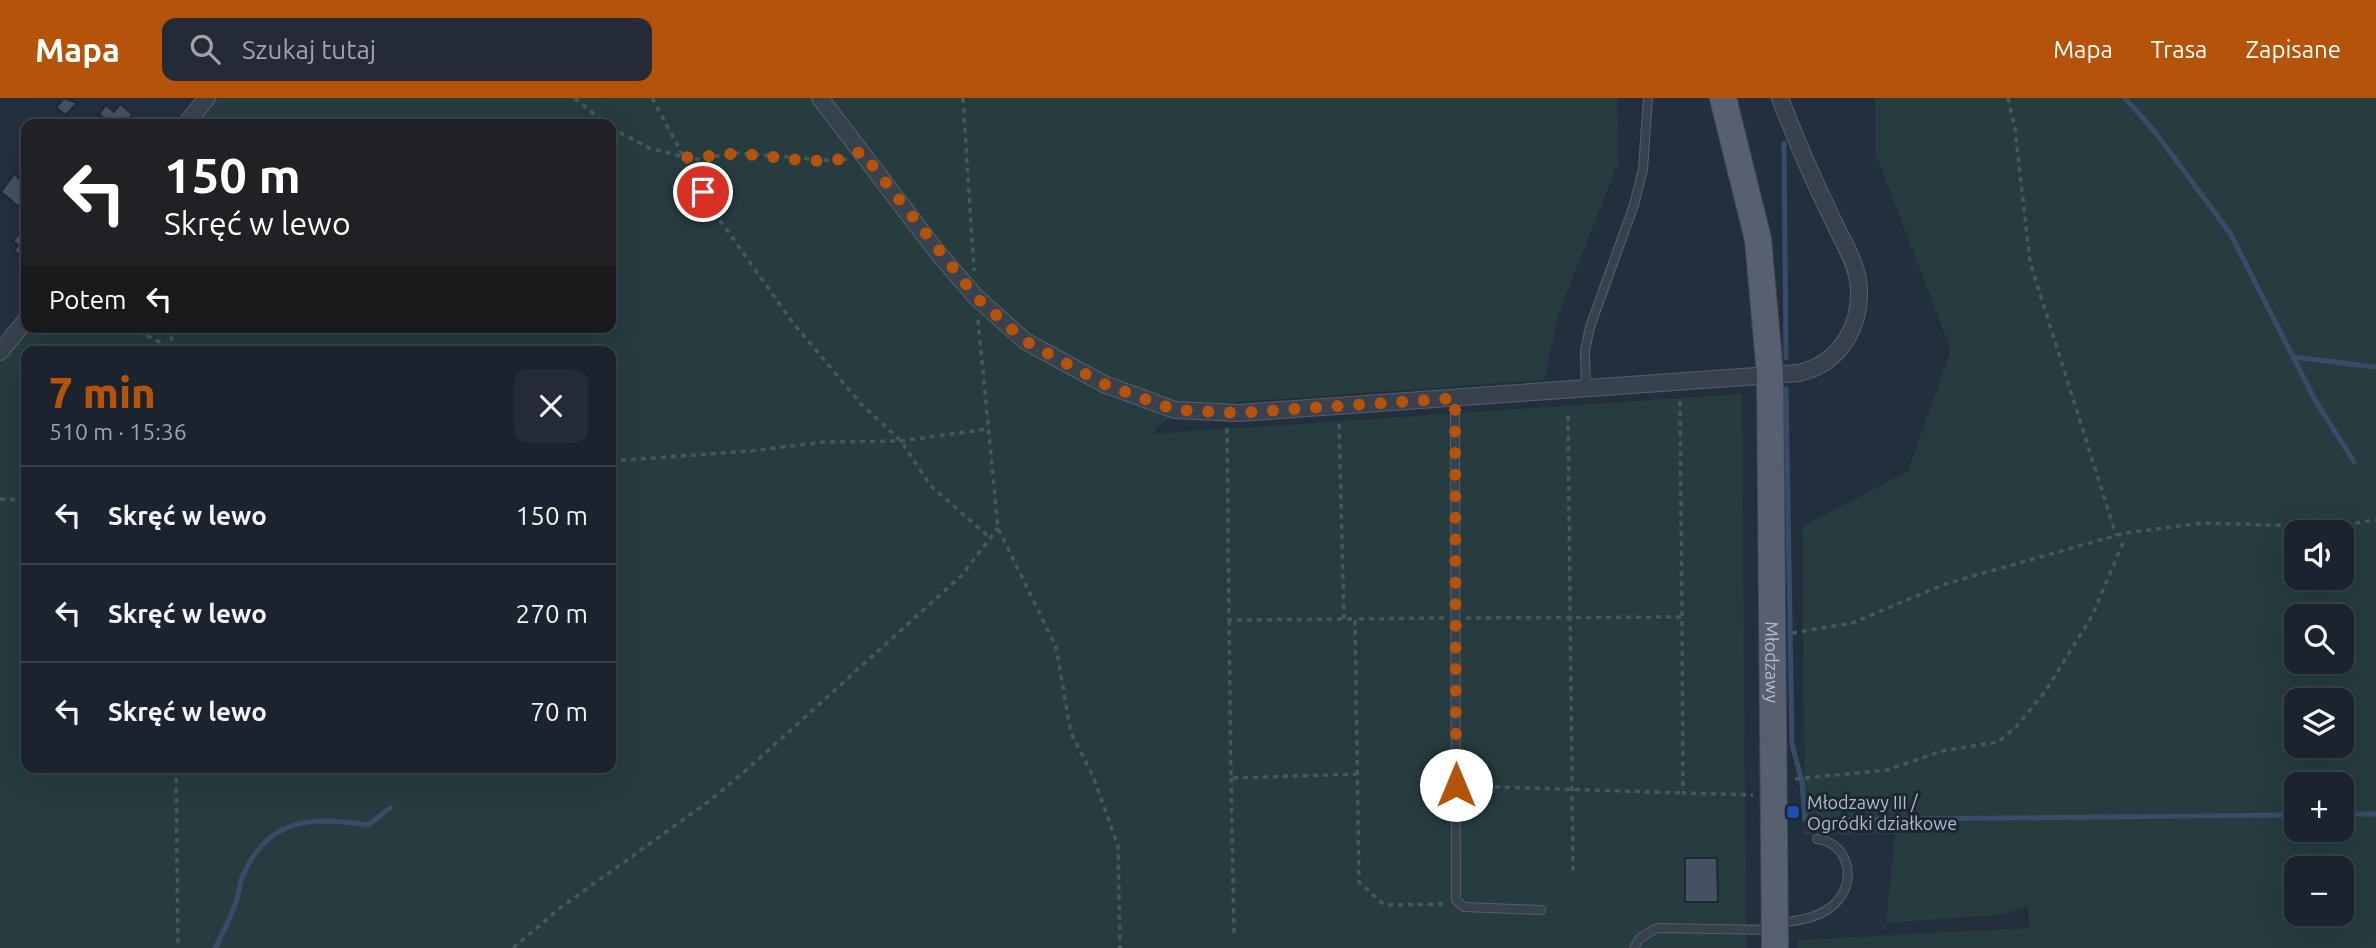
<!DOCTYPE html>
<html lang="pl">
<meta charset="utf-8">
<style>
body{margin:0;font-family:Ubuntu,sans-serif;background:#242b36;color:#f1f3f6;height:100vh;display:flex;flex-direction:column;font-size:26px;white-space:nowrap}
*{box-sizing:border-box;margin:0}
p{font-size:23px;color:#a0a4aa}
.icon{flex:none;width:38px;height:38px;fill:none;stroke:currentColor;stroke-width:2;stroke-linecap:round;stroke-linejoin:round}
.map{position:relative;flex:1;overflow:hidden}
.sheet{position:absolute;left:21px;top:248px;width:595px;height:427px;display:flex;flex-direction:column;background:#1b232e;border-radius:14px;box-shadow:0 7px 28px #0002,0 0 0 2px #39404a}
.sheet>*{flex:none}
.banner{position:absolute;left:21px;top:21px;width:595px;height:214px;border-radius:14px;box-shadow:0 7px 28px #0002,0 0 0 2px #39404a;background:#202124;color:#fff;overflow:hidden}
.tools{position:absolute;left:2284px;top:422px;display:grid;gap:14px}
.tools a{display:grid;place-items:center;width:70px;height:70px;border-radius:14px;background:#1b232e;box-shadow:0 7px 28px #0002,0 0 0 2px #39404a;font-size:35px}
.pin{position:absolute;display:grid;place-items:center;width:60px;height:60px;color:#fff;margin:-30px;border:4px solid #fff;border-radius:50%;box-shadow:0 2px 7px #0007}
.me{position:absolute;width:77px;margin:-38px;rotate:0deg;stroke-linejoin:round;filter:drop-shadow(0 0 5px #0008)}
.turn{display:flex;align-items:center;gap:24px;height:147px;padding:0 28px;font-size:32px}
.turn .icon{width:91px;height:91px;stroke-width:2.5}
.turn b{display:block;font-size:49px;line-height:60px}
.then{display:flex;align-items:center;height:66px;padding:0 28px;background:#0003;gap:14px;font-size:26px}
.round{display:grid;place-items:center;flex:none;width:74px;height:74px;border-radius:14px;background:#242b36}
.overview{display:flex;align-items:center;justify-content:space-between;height:119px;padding:0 28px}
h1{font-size:42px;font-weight:800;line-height:52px;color:#b45309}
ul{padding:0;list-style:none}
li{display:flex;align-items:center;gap:21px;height:98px;padding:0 28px;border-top:2px solid #39404a}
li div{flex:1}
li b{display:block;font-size:26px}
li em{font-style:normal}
header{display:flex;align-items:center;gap:42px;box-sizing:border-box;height:98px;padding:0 35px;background:#b45309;color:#fff}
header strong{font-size:33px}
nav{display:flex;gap:38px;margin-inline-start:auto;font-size:24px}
.search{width:490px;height:63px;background:#242b36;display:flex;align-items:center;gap:18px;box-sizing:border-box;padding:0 24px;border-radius:14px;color:#a0a4aa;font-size:26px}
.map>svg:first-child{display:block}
.green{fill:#263c3f;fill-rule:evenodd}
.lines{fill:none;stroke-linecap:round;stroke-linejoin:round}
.stream{stroke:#394c67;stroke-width:5}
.building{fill:#455162;stroke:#1f2835;stroke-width:2}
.lane-casing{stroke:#565f6c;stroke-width:10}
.street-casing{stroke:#565f6c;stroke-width:18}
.primary-casing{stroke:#414a57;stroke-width:28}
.path{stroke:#44595c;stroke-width:3.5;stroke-dasharray:5 5;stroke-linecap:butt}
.lane{stroke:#38414e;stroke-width:8}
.street{stroke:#38414e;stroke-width:16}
.primary{stroke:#56606e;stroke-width:26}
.route{stroke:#b45309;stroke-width:12;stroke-dasharray:0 21.6}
.transit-dot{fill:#1a4fb4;stroke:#1d2633;stroke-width:2.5}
.labels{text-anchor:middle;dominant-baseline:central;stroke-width:6;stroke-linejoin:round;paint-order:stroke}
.street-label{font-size:18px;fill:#b4bcc9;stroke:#1d2633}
.poi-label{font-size:18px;fill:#b4bcc9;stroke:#1d2633;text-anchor:start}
</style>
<header>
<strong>Mapa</strong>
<div class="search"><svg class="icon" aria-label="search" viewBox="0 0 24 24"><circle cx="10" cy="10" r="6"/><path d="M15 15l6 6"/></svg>Szukaj tutaj</div>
<nav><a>Mapa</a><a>Trasa</a><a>Zapisane</a></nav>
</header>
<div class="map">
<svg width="2376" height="850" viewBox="0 0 2376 850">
<rect width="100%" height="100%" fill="#242f3e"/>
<g class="green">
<path d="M218 0H1617L1618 65 1560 212 1544 282 1182 308 1151 336 1742 296 1746 850H0V264L29 229H611V26H196ZM26 254H611V670H26Z"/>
<path d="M1875 0H2376V850H1798V842L2030 830 2028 809 1997 817 1886 825 1895 736 1805 737 1802 429 1908 373 1951 252 1875 54ZM2342 434V480H2296V434ZM2342 518V564H2296V518ZM2342 602V648H2296V602ZM2296 686H2342V732H2296ZM2342 770V816H2296V770Z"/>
</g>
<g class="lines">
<g class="stream">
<path d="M2125 0 2155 34 2230 135 2315 302 2354 364"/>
<path d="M1784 45 1786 260"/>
<path d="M2294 259 2376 269"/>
<path d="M1786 291 1792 646 1802 684 1805 722 2296 717"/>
<path d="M2342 716H2376"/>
<path d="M215 850C223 834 232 818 237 801 239 792 240 782 244 775 270 718 315 719 368 727L390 710"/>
</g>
</g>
<g class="building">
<path d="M64 0 77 5 66 17 56 10Z"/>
<path d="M120 6 132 16 128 22 133 26H109L99 16 106 7 114 14Z"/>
<path d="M14 76 26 86V100L19 109 1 94Z"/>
<path d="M21 133 26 137V162L14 153 18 147 13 143Z"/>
<path d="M1685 760H1717L1718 804H1685Z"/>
</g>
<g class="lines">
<g class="lane-casing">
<g id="lane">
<path d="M1586 291 1585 253 1590 229 1634 107 1643 71 1648 0"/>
<path d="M1455 300 1456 802 1464 809 1541 812"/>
<path d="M1778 825C1799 823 1826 819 1839 801 1857 778 1846 744 1817 741"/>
<path d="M1634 850 1640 840 1657 830 1772 832"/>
</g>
</g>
<g class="street-casing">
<g id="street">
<path d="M820 0 938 155 976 199 1025 243 1104 286 1175 312 1239 315 1799 275C1842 265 1864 224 1858 182 1855 161 1839 137 1831 118 1812 79 1795 40 1780 0"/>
<path d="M186 26 207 0"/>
<path d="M0 254 26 222"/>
</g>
</g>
<g class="primary-casing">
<g id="primary">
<path id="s1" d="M1723 0 1758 141 1770 276 1775 850"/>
</g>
</g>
<g class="path">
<path d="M575 0 606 26"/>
<path d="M652 0 712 111 793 225 862 307 901 343 930 387 990 440"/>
<path d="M963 0 974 173"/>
<path d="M2008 0 2015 31 2030 164 2116 437"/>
<path d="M611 30 649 50 684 59 699 61 738 55 838 63 847 61"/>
<path d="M978 222 998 430 1056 549 1071 635 1093 678 1118 748 1120 850"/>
<path d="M129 229 180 254"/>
<path d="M167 229 176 252"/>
<path d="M1680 303 1682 519"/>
<path d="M1568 318 1573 774"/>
<path d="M1339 326 1344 521"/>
<path d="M1227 330 1229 522 1355 521"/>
<path d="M611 363 750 353 824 344 901 343 987 331"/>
<path d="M0 401 26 402"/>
<path d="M1444 520 1355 521 1359 784 1384 807 1445 806"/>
<path d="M1466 520 1682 519 1683 695 1753 697"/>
<path d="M1229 522 1231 680 1357 676"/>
<path d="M1792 535 1852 525 1945 486 2125 435 2203 425 2329 429 2376 422"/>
<path d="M176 670 178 850"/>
<path d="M1231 680 1234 835"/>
<path d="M1795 681 1887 672 1942 653 1998 644 2016 629 2045 594 2092 518 2125 440"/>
<path d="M1465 688 1683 695"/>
<path d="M513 850 560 810 712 701 751 668 962 477 998 430"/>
</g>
<use href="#lane" class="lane"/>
<use href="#street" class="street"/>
<use href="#primary" class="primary"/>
</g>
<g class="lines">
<path class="route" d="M703 94 684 59C702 61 719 55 738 56 771 56 834 73 861 53L976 199 1025 243 1104 286 1175 312 1238 315 1455 300 1456 687"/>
</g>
<rect class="transit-dot" x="1786" y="707" width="14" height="14" rx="3.5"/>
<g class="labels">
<g class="street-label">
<text stroke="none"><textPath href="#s1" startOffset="569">Młodzawy</textPath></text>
</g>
<g class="poi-label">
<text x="1807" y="704">Młodzawy III /<tspan x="1807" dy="21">Ogródki działkowe</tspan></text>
</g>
</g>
</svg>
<div class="tools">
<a><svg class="icon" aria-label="sound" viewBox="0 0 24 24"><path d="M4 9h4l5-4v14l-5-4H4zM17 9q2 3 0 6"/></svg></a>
<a><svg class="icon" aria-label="search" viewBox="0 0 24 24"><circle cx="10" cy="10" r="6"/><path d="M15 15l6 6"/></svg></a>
<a><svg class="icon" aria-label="layers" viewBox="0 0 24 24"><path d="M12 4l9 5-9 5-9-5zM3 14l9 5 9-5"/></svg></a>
<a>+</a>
<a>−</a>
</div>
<div class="pin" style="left:703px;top:94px;background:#d93025"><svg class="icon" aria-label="arrive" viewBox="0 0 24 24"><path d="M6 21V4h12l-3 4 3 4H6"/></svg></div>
<svg class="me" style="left:1456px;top:687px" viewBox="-20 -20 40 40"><circle r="19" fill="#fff"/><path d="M0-13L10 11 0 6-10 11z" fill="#b45309"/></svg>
<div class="banner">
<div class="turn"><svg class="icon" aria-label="left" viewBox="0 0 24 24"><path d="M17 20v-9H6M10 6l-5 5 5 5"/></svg><div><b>150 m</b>Skręć w lewo</div></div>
<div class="then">Potem<svg class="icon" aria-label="left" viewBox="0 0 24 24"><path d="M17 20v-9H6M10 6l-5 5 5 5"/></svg></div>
</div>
<section class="sheet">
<div class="overview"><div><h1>7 min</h1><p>510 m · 15:36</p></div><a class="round"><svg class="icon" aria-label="close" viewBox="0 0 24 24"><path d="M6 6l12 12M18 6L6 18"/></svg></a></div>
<ul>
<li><svg class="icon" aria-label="left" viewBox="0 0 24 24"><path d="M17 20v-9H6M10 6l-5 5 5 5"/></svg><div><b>Skręć w lewo</b></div><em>150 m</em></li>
<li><svg class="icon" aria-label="left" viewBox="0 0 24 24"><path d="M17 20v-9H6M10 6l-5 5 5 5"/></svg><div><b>Skręć w lewo</b></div><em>270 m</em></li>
<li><svg class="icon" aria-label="left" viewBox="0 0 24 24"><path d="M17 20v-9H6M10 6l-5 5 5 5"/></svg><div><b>Skręć w lewo</b></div><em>70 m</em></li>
</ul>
</section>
</div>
